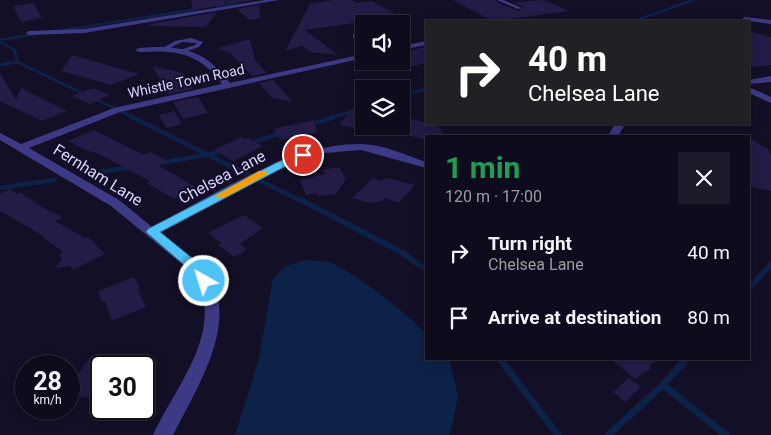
<!DOCTYPE html>
<meta charset="utf-8">
<style>
body{margin:0;font-family:Roboto,sans-serif;background:#1c1929;color:#f1f3f6;height:100vh;display:flex;flex-direction:column;font-size:19px;white-space:nowrap}
*{box-sizing:border-box;margin:0}
p{font-size:16px;color:#9b9ba3}
.icon{flex:none;width:28px;height:28px;fill:none;stroke:currentColor;stroke-width:2;stroke-linecap:round;stroke-linejoin:round}
.map{position:relative;flex:1;overflow:hidden}
.drawer{position:absolute;left:425px;top:135px;width:325px;height:225px;display:flex;flex-direction:column;background:#0e0b1c;border-radius:0px;box-shadow:0 2px 12px #0003,0 0 0 1px #2e2b3b}
.drawer>*{flex:none}
.hud{position:absolute;left:425px;top:20px;width:325px;height:105px;border-radius:0px;box-shadow:0 2px 12px #0003,0 0 0 1px #2e2b3b;background:#202124;color:#fff;overflow:hidden}
.tools{position:absolute;left:355px;top:15px;display:grid;gap:10px}
.tools a{display:grid;place-items:center;width:55px;height:55px;border-radius:0px;background:#0e0b1c;box-shadow:0 2px 12px #0003,0 0 0 1px #2e2b3b;font-size:25px}
.speed{position:absolute;left:15px;top:355px;display:flex;gap:10px;font-size:25px;font-weight:700;text-align:center}
.speed>*{display:grid;place-content:center;width:65px;height:65px;border-radius:50%;background:#0e0b1c;box-shadow:0 2px 12px #0003,0 0 0 1px #2e2b3b;line-height:1}
.speed small{font-size:12px;font-weight:400}
.speed .limit{border:2px solid #111;border-radius:8px;background:#fff;color:#111}
.pin{position:absolute;display:grid;place-items:center;width:42px;height:42px;color:#fff;margin:-21px;border:2px solid #fff;border-radius:50%;box-shadow:0 1px 5px #0007}
.me{position:absolute;width:55px;margin:-28px;rotate:321deg;stroke-linejoin:round;filter:drop-shadow(0 0 4px #0008)}
.turn{display:flex;align-items:center;gap:18px;height:105px;padding:0 20px;font-size:22px}
.turn .icon{width:65px;height:65px;stroke-width:2.5}
.turn b{display:block;font-size:35px;line-height:42px}
.round{display:grid;place-items:center;flex:none;width:52px;height:52px;border-radius:0px;background:#1c1929}
.overview{display:flex;align-items:center;justify-content:space-between;height:85px;padding:0 20px}
h1{font-size:30px;font-weight:700;line-height:38px;color:#1e9e55}
ul{padding:0;list-style:none}
li{display:flex;align-items:center;gap:15px;height:65px;padding:0 20px}
li div{flex:1}
li b{display:block;font-size:19px}
li em{font-style:normal}
.map>svg:first-child{display:block}
.water{fill:#0c2248}
.lines{fill:none;stroke-linecap:round;stroke-linejoin:round}
.stream-far4{stroke:#0c2248;stroke-width:2.5}
.stream-far3{stroke:#0c2248;stroke-width:3}
.stream-far2{stroke:#0c2248;stroke-width:4.5}
.stream-far1{stroke:#0c2248;stroke-width:5.5}
.stream{stroke:#0c2248;stroke-width:7}
.building{fill:#241b47}
.lane{fill:#3d3a85;fill-rule:evenodd}
.street{fill:#3d3a85;fill-rule:evenodd}
.route{fill:#4fc3f7;stroke:#337fa1}
.slow{fill:#f59e0b}
.labels{text-anchor:middle;dominant-baseline:central;stroke-width:4;stroke-linejoin:round;paint-order:stroke}
.far-street-label{font-size:14px;fill:#d9d4ff;stroke:#130f26}
.street-label{font-size:16px;fill:#d9d4ff;stroke:#130f26}
</style>
<div class="map">
<svg width="771" height="435" viewBox="0 0 771 435">
<rect width="100%" height="100%" fill="#130f26"/>
<path class="water" d="M305 260C312 261 321 260 328 262 348 267 412 317 426 334V359H449L458 396 450 435H235L259 358 273 278 286 266Z"/>
<g class="lines">
<g class="stream-far4">
<path d="M217 6 236 3"/>
<path d="M634 21 693 0"/>
<path d="M56 31 198 9"/>
<path d="M0 40 35 34"/>
<path d="M0 42 15 50V53"/>
</g>
<g class="stream-far3">
<path d="M15 51 17 62"/>
<path d="M0 65 17 62 135 118"/>
<path d="M401 96 426 89"/>
<path d="M330 118 356 110"/>
</g>
<g class="stream-far2">
<path d="M132 117 301 201"/>
<path d="M309 125 334 117"/>
<path d="M250 143 282 133"/>
<path d="M162 163 225 151"/>
<path d="M87 174 131 167"/>
<path d="M0 188 54 180"/>
</g>
<g class="stream-far1">
<path d="M299 199 403 253 426 270"/>
<path d="M749 289 771 264"/>
</g>
<g class="stream">
<path d="M500 359 558 435"/>
<path d="M663 385 726 435"/>
<path d="M608 435 663 385 686 359"/>
</g>
</g>
<g class="building">
<path d="M191 0H253L230 4 226 1 223 5 193 10Z"/>
<path d="M334 0H351L357 3 371 1 394 13 381 24 361 22 305 30 338 55 310 52 302 46 285 51 310 4Z"/>
<path d="M453 0H495L500 4 518 11 524 7 513 2 544 0 569 11 492 21Z"/>
<path d="M33 3 42 18 21 22 13 6Z"/>
<path d="M259 5 260 18 250 20 237 9Z"/>
<path d="M217 12 206 27 151 26 150 24Z"/>
<path d="M749 31 771 37V65L749 67Z"/>
<path d="M250 39 255 60 267 73 252 76 231 54 218 48Z"/>
<path d="M426 47V63L401 69V52Z"/>
<path d="M72 55 139 74 111 85 61 71Z"/>
<path d="M152 66 183 73 193 89 169 94Z"/>
<path d="M0 73 16 100 21 88 67 111 42 121 0 101Z"/>
<path d="M273 80 293 102 272 98 259 83Z"/>
<path d="M93 88 110 95 89 104 72 96Z"/>
<path d="M364 95V129L339 125Z"/>
<path d="M198 97 208 113 183 119 173 102Z"/>
<path d="M174 111 182 124 166 128 159 115Z"/>
<path d="M407 118 426 122V124H436L446 136H426V140L393 131 398 126H401V123Z"/>
<path d="M314 120 317 132 296 137 280 140 273 129Z"/>
<path d="M94 130 143 155 150 152 168 161 159 166 196 187 174 199 147 183 150 181 97 153 88 151 68 141Z"/>
<path d="M241 137 245 139 248 138 263 146 233 161 214 150Z"/>
<path d="M749 138 768 149 771 156V191L749 186Z"/>
<path d="M339 167 346 179 336 194 318 196 317 193 306 195 300 180 325 174 323 170Z"/>
<path d="M373 178 380 181 386 178 415 185 398 203 385 198 382 201 370 203 352 198Z"/>
<path d="M10 189 17 194 20 192 47 210 63 217 55 221 85 238 88 237 105 254 73 270 70 266 55 268 62 259 59 255 63 252 35 231 0 211V194Z"/>
<path d="M244 215 263 228 240 244 247 250 234 257 218 245 221 243 208 233Z"/>
<path d="M134 277 140 289 138 290 146 307 112 321 105 301 102 302 98 291Z"/>
<path d="M92 355 101 356V400L69 395V386Z"/>
<path d="M611 359H659L649 366 651 368 635 379Z"/>
<path d="M629 378 641 387 625 402 613 392Z"/>
</g>
<g class="lines">
<g class="lane">
<path d="M497 0H503L522 8 518 9Z"/>
<path d="M191 38 203 42 199 47 182 53 179 51 180 50 195 45 197 43 182 42 166 50 161 49 175 41Z"/>
</g>
<g class="street">
<path d="M265 0H279L84 33 29 35 26 33 29 31 84 29Z"/>
<path d="M745 17 771 20V24L743 20V18Z"/>
<path d="M353 34H359L364 38V43L353 38Z"/>
<path d="M426 41V45L401 50V46Z"/>
<path d="M154 47C189 47 208 54 230 83L364 54V58L120 112 29 148 119 200 152 227C212 196 292 143 360 144 382 144 406 155 426 162V168L361 150 325 153 284 167 160 233C178 246 196 259 209 277 240 323 194 393 173 435H153C172 393 211 349 204 300 202 289 195 279 188 269L111 206 0 140V133L21 144 114 108 222 84C199 52 176 50 139 52L135 50 139 48Z"/>
<path d="M771 76V82L749 84V80Z"/>
<path d="M749 87 771 97V103L749 93Z"/>
<path d="M615 124H625L618 136H608Z"/>
</g>
</g>
<path class="route" d="M303 152 308 155 306 157 284 167 160 232 198 263 211 281 209 285H200L189 269 146 232 148 229 276 163Z"/>
<path class="slow" d="M259 171H267L268 174 224 198H216L215 196Z"/>
<g class="labels">
<g class="far-street-label">
<text transform="translate(186 81) rotate(-12)">Whistle Town Road</text>
</g>
<g class="street-label">
<text transform="translate(98 175) rotate(32)">Fernham Lane</text>
<text transform="translate(222 177) rotate(-28)">Chelsea Lane</text>
</g>
</g>
</svg>
<div class="tools">
<a><svg class="icon" aria-label="sound" viewBox="0 0 24 24"><path d="M4 9h4l5-4v14l-5-4H4zM17 9q2 3 0 6"/></svg></a>
<a><svg class="icon" aria-label="layers" viewBox="0 0 24 24"><path d="M12 4l9 5-9 5-9-5zM3 14l9 5 9-5"/></svg></a>
</div>
<div class="speed"><div>28<small>km/h</small></div><div class="limit">30</div></div>
<div class="pin" style="left:303px;top:155px;background:#d93025"><svg class="icon" aria-label="arrive" viewBox="0 0 24 24"><path d="M6 21V4h12l-3 4 3 4H6"/></svg></div>
<svg class="me" style="left:204px;top:281px" viewBox="-20 -20 40 40"><circle r="17" fill="#4fc3f7" stroke="#fff" stroke-width="3"/><path d="M0-11L8 9 0 5-8 9z" fill="#fff"/></svg>
<div class="hud">
<div class="turn"><svg class="icon" aria-label="right" viewBox="0 0 24 24"><path d="M7 20v-9h11M14 6l5 5-5 5"/></svg><div><b>40 m</b>Chelsea Lane</div></div>
</div>
<section class="drawer">
<div class="overview"><div><h1>1 min</h1><p>120 m · 17:00</p></div><a class="round"><svg class="icon" aria-label="close" viewBox="0 0 24 24"><path d="M6 6l12 12M18 6L6 18"/></svg></a></div>
<ul>
<li><svg class="icon" aria-label="right" viewBox="0 0 24 24"><path d="M7 20v-9h11M14 6l5 5-5 5"/></svg><div><b>Turn right</b><p>Chelsea Lane</p></div><em>40 m</em></li>
<li><svg class="icon" aria-label="arrive" viewBox="0 0 24 24"><path d="M6 21V4h12l-3 4 3 4H6"/></svg><div><b>Arrive at destination</b></div><em>80 m</em></li>
</ul>
</section>
</div>
